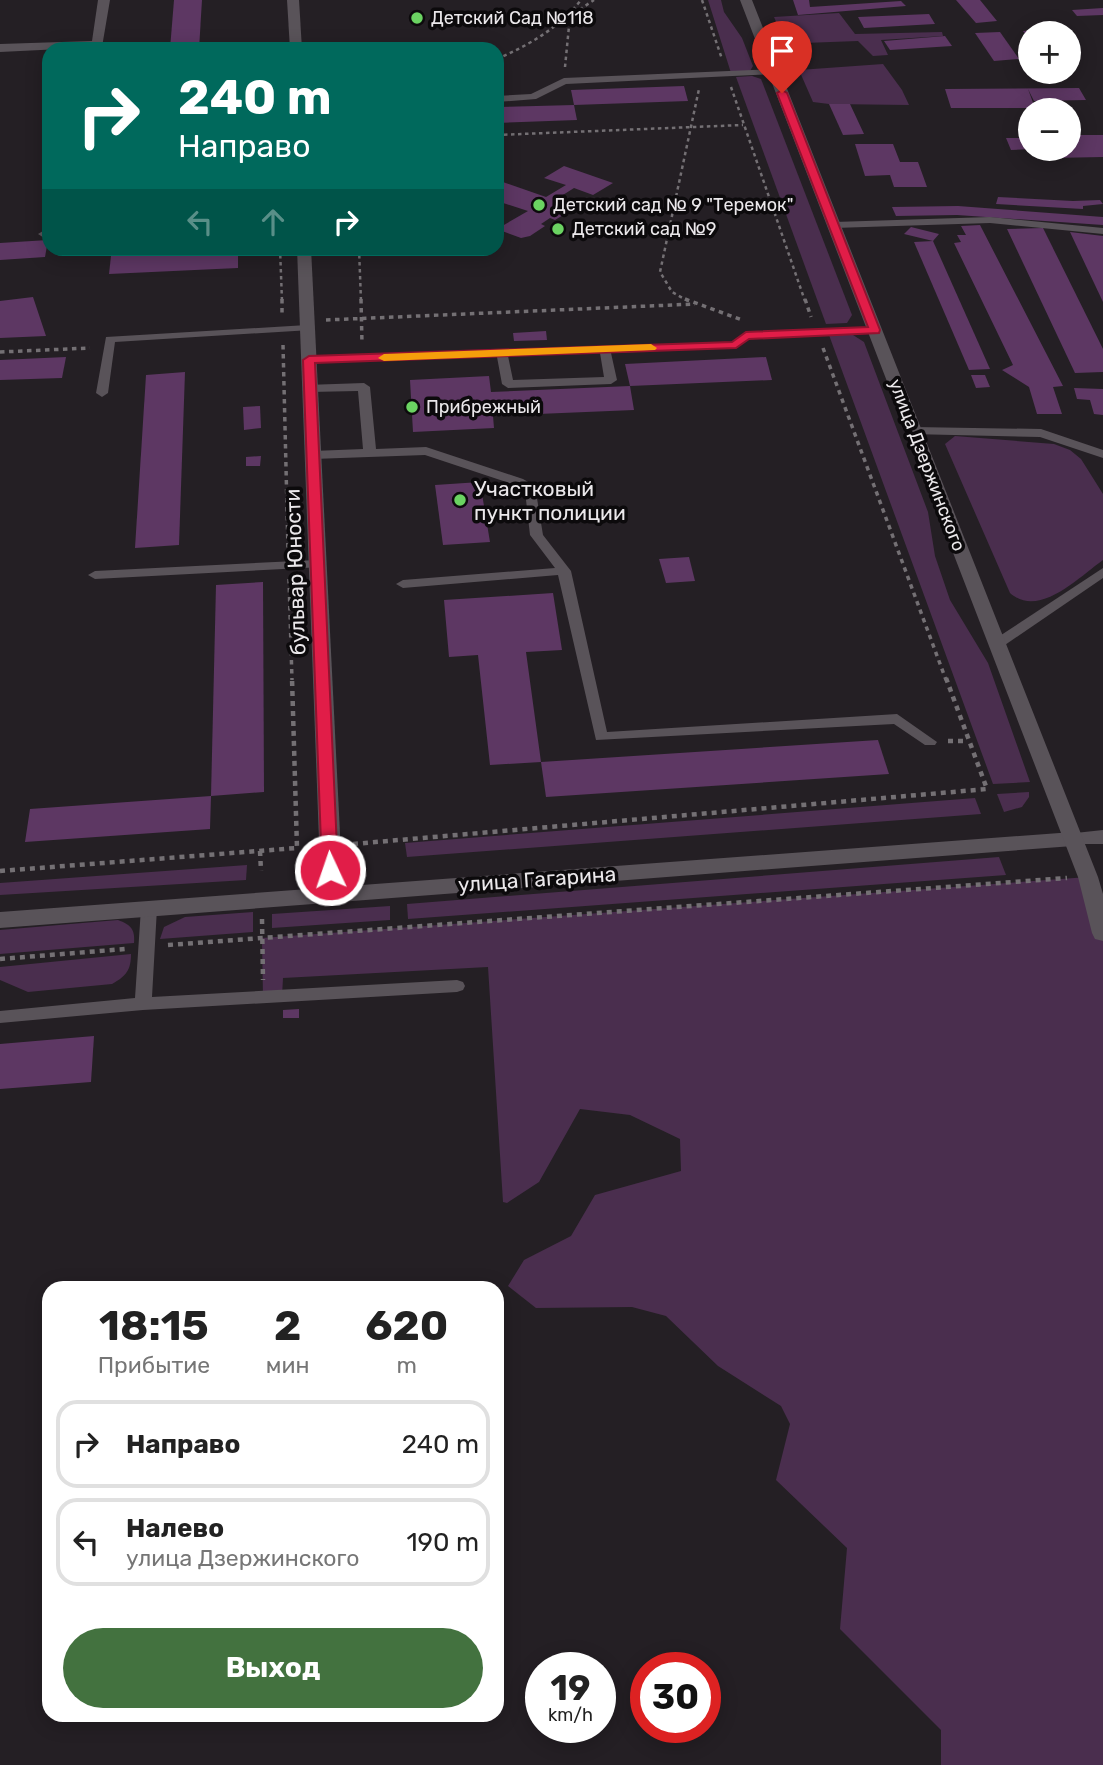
<!DOCTYPE html>
<html lang="ru">
<meta charset="utf-8">
<style>
body{margin:0;font-family:Rubik,sans-serif;background:#f2f2f2;color:#222;height:100vh;display:flex;flex-direction:column;font-size:26px;white-space:nowrap}
*{box-sizing:border-box;margin:0}
p{font-size:23px;color:#767676}
.icon{flex:none;width:38px;height:38px;fill:none;stroke:currentColor;stroke-width:2;stroke-linecap:round;stroke-linejoin:round}
.map{position:relative;flex:1;overflow:hidden}
.sheet{position:absolute;left:42px;top:1281px;width:462px;height:441px;display:flex;flex-direction:column;background:#fff;border-radius:21px;box-shadow:0 4px 18px #0003}
.sheet>*{flex:none}
.hud{position:absolute;left:42px;top:42px;width:462px;height:214px;border-radius:21px;box-shadow:0 4px 18px #0003;background:#00695c;color:#fff;overflow:hidden}
.fabs{position:absolute;left:1018px;top:21px;display:grid;gap:14px}
.fabs a{display:grid;place-items:center;width:63px;height:63px;border-radius:50%;background:#fff;box-shadow:0 4px 18px #0003;font-size:35px}
.speed{position:absolute;left:525px;top:1652px;display:flex;gap:14px;font-size:35px;font-weight:700;text-align:center}
.speed>*{display:grid;place-content:center;width:91px;height:91px;border-radius:50%;background:#fff;box-shadow:0 4px 18px #0003;line-height:1}
.speed small{font-size:18px;font-weight:400}
.speed .limit{border:10px solid #d22;background:#fff;color:#111}
.pin{position:absolute;display:grid;place-items:center;width:60px;height:60px;color:#fff;margin:-72px -30px;border-radius:50% 50% 50% 0;rotate:-45deg;box-shadow:0 0 7px #0007}
.pin .icon{rotate:45deg}
.me{position:absolute;width:77px;margin:-38px;rotate:357deg;stroke-linejoin:round;filter:drop-shadow(0 0 5px #0008)}
.turn{display:flex;align-items:center;gap:24px;height:147px;padding:0 21px;font-size:32px}
.turn .icon{width:91px;height:91px;stroke-width:2.5}
.turn b{display:block;font-size:49px;line-height:60px}
.lanes{display:flex;align-items:center;height:66px;padding:0 21px;background:#0003;justify-content:center;gap:35px;direction:ltr}
.lanes .off{opacity:.35}
.eta{display:flex;justify-content:space-evenly;align-items:center;height:119px;text-align:center}
.eta b{font-size:42px;font-weight:700;line-height:49px}
.cta{display:flex;gap:14px;margin-top:auto;padding:14px 21px}
.cta a{flex:1;height:80px;border-radius:42px;background:#43723f;color:#fff;font-size:28px;font-weight:700;line-height:80px;text-align:center}
ul{padding:0;list-style:none}
li{display:flex;align-items:center;gap:21px;height:88px;margin:0 14px 10px;padding:0 7px;border:4px solid #e0e0e0;border-radius:21px}
li div{flex:1}
li b{display:block;font-size:26px}
li em{font-style:normal}
.map>svg:first-child{display:block}
.green{fill:#4a2e4e}
.building{fill:#5d3763}
.lines{fill:none;stroke-linecap:round;stroke-linejoin:round}
.path-far2{stroke:#747074;stroke-width:2.5;stroke-dasharray:3.5 3.5;stroke-linecap:butt}
.path-far1{stroke:#747074;stroke-width:3.5;stroke-dasharray:4.5 4.5;stroke-linecap:butt}
.path{stroke:#747074;stroke-width:4.5;stroke-dasharray:5 5;stroke-linecap:butt}
.service{fill:#595359;fill-rule:evenodd}
.minor{fill:#595359;fill-rule:evenodd}
.tertiary{fill:#595359;fill-rule:evenodd}
.secondary{fill:#595359;fill-rule:evenodd}
.route{fill:#e11d48;stroke:#92132f;stroke-width:2}
.slow{fill:#f59e0b}
.poi-dot{fill:#6bd362;stroke:#0c0a0c;stroke-width:2.5}
.labels{text-anchor:middle;dominant-baseline:central;stroke-width:7;stroke-linejoin:round;paint-order:stroke}
.far-poi-label{font-size:18px;fill:#ebe8eb;stroke:#0c0a0c;text-anchor:start}
.far-street-label{font-size:18px;fill:#ebe8eb;stroke:#0c0a0c}
.poi-label{font-size:21px;fill:#ebe8eb;stroke:#0c0a0c;text-anchor:start}
.street-label{font-size:21px;fill:#ebe8eb;stroke:#0c0a0c}
</style>
<div class="map">
<svg width="1103" height="1765" viewBox="0 0 1103 1765">
<rect width="100%" height="100%" fill="#241f24"/>
<g class="green">
<path d="M708 0H721L724 12 742 38 753 66 750 71 731 73Z"/>
<path d="M839 13 855 34 942 32 943 36 881 40 888 55 873 56 858 41 804 43 799 52 789 51 774 17Z"/>
<path d="M883 64 902 90 909 105 829 104 813 102 799 70Z"/>
<path d="M752 76 761 79 852 315 847 323 826 324 736 77Z"/>
<path d="M829 335H853L864 342 928 512 935 556 950 600 988 663 1030 782 993 784Z"/>
<path d="M955 436 1054 444 1070 450 1081 459 1103 494V560C1079 577 1039 619 1010 593L945 444Z"/>
<path d="M1029 792V797L1022 807 1004 812 997 794Z"/>
<path d="M975 798 981 814 407 857 405 843Z"/>
<path d="M999 857 1006 875 408 919 407 904Z"/>
<path d="M247 865 246 880 0 895V883Z"/>
<path d="M1088 877 1103 933V1765H941V1730L840 1629 847 1548 776 1480 790 1424 781 1406 718 1366 666 1316 632 1307 536 1308 508 1286 524 1260 571 1236 595 1195 681 1171 680 1139 630 1115 580 1109 539 1182 507 1203 503 1202 488 967 283 978 282 996 263 998 262 938Z"/>
<path d="M390 906V920L272 928V914Z"/>
<path d="M253 912V932L160 939 164 927 185 917Z"/>
<path d="M118 920C131 925 135 929 134 943L0 954V930Z"/>
<path d="M131 954C131 970 126 976 112 984L28 992 0 980V967Z"/>
</g>
<g class="building">
<path d="M174 0H202L199 49H170Z"/>
<path d="M793 0H809L810 7 901 1 906 6 798 15Z"/>
<path d="M956 0H980L997 21 976 23Z"/>
<path d="M1103 8V15L1077 16 1072 10Z"/>
<path d="M929 14 935 24 864 28 858 17Z"/>
<path d="M1047 29 1050 33H1031V42L1023 31Z"/>
<path d="M1000 32 1019 59 994 61 975 33Z"/>
<path d="M945 36 952 46 890 50 884 41Z"/>
<path d="M684 86 688 101 574 105 571 90Z"/>
<path d="M1079 88 1086 100 1034 101 1028 89 1035 108H951L945 89Z"/>
<path d="M829 104H850L864 134 843 135Z"/>
<path d="M574 105 577 120 497 123V107Z"/>
<path d="M1069 135H1103V157L1052 158 1049 149H1069Z"/>
<path d="M1006 138H1031V149L1011 150Z"/>
<path d="M855 144H893L900 162H918L927 187H894L890 175 865 176Z"/>
<path d="M564 166 613 183 593 195 574 188 555 200 575 208 555 220 550 218 541 224 545 226 530 236 521 238 497 229 528 211 497 201V180L546 197 566 185 544 178Z"/>
<path d="M998 197 1073 201 1100 200 1103 204 1083 206V209L996 204Z"/>
<path d="M958 206 1103 217V225L957 215 896 216 892 207Z"/>
<path d="M980 225 1063 386 1053 387 1062 414H1037L1029 387 1002 370 1013 365 954 243 961 242 957 235H966L961 226Z"/>
<path d="M911 227 939 234 933 241 904 234Z"/>
<path d="M1043 228 1103 349V372L1075 373 1007 229Z"/>
<path d="M1070 232 1103 236V302Z"/>
<path d="M48 240 45 257 0 260V243Z"/>
<path d="M933 241 990 369 969 370 914 242Z"/>
<path d="M238 250V268L109 274 111 256Z"/>
<path d="M33 297 46 336 0 338V301Z"/>
<path d="M546 331 547 340 514 341 513 333Z"/>
<path d="M66 357 62 378 0 380V360Z"/>
<path d="M766 357 772 380 630 386 625 364Z"/>
<path d="M185 372 179 545 135 548 146 375Z"/>
<path d="M971 375H985L990 387 976 388Z"/>
<path d="M489 376 491 392 630 386 634 410 493 416 494 428 413 432 410 380Z"/>
<path d="M1074 388 1103 389V415L1094 414 1090 400 1077 399Z"/>
<path d="M260 406 261 428 244 430 243 407Z"/>
<path d="M261 456 260 466H246V457Z"/>
<path d="M480 482 490 542 443 545 435 485Z"/>
<path d="M689 557 695 581 666 583 659 559Z"/>
<path d="M263 582 264 792 211 796 216 585Z"/>
<path d="M553 593 562 650 526 652 541 762 490 765 478 655 449 657 444 600Z"/>
<path d="M878 740 889 774 546 797 541 762Z"/>
<path d="M211 796 210 829 25 842 30 809Z"/>
<path d="M299 1009V1018H283V1010Z"/>
<path d="M94 1036 91 1082 0 1089V1044Z"/>
</g>
<g class="lines">
<g class="path-far2">
<path d="M702 0 722 59"/>
<path d="M497 59C529 45 559 28 581 0"/>
<path d="M565 67 570 16 594 0"/>
<path d="M731 87 805 301"/>
<path d="M497 135 743 125"/>
<path d="M280 248 282 301"/>
<path d="M359 248 361 301"/>
<path d="M688 301 672 292 660 272 699 89"/>
</g>
<g class="path-far1">
<path d="M282 299V315"/>
<path d="M361 299 362 344"/>
<path d="M685 299 742 320"/>
<path d="M805 299 811 317"/>
<path d="M326 320 695 304"/>
<path d="M283 345 288 549"/>
<path d="M823 348 946 680"/>
<path d="M0 352 90 348"/>
<path d="M289 579 292 680"/>
</g>
<g class="path">
<path d="M948 741H968"/>
<path d="M353 844 987 789 946 678"/>
<path d="M260 851 261 871"/>
<path d="M0 871 297 848 292 678"/>
<path d="M262 919 263 980"/>
<path d="M168 945 1067 878"/>
<path d="M0 959 125 949"/>
</g>
<g class="service">
<path d="M774 69 779 72 777 74 566 84 536 99 497 102V96L531 94 564 78Z"/>
<path d="M990 217 1103 228V234L990 223 834 228 829 225 834 222Z"/>
<path d="M43 231 49 233V241L38 234Z"/>
<path d="M59 248H70L71 250 66 253Z"/>
<path d="M307 325 313 328 311 330 115 342 108 393 102 397 96 393 106 337Z"/>
<path d="M875 327 881 330 879 332 749 339 735 348 611 353 617 380 611 384 508 388 502 384 497 357 309 363 303 360 309 357 732 342 746 333ZM600 353 604 377 513 380 508 356Z"/>
<path d="M364 383 370 387 376 449 426 447 523 479 535 486 543 535 571 571 607 732 897 714 937 742 935 745H925L894 724 596 740 558 575 403 588 396 584 403 580 555 568 530 535 525 491 515 485 425 455 313 459 307 455 313 451 363 449 358 391 310 392 306 391V385Z"/>
<path d="M914 427 1041 429 1103 450V458L1040 437 910 434V428Z"/>
<path d="M317 560 322 561V567L95 579 88 575 95 571Z"/>
<path d="M1103 568V578L1002 647H992L990 644 992 641Z"/>
<path d="M149 902 157 908 152 997 457 980 463 982 465 986 463 990 457 992 143 1010 0 1023V1011L135 998 141 908Z"/>
</g>
<g class="minor">
<path d="M98 0H110L102 47 0 52V44L92 41Z"/>
<path d="M287 0H299L302 49H290Z"/>
<path d="M297 248H311L343 894 339 899 332 902 325 899 321 894Z"/>
<path d="M1103 830V844H1066L1063 839 1066 834Z"/>
</g>
<path class="tertiary" d="M1073 832 1080 834 1083 839 1080 844 1073 846 0 928V912Z"/>
<path class="secondary" d="M740 0H752L1098 877 1103 894V941L1095 939 1092 933 1078 877Z"/>
</g>
<path class="route" d="M782 90 787 93 880 330 879 333 749 339 736 348 315 363 338 870 336 874H325L322 870 303 360 309 356 732 342 746 332 868 327 777 93Z"/>
<path class="slow" d="M651 344 657 348 655 350 384 361 378 358 384 354Z"/>
<g class="poi-dot">
<circle cx="417" cy="18" r="7"/>
<circle cx="539" cy="205" r="7"/>
<circle cx="558" cy="229" r="7"/>
<circle cx="412" cy="407" r="7"/>
<circle cx="460" cy="500" r="7"/>
</g>
<g class="labels">
<g class="far-poi-label">
<text x="431" y="18">Детский Сад №118</text>
<text x="553" y="205">Детский сад № 9 "Теремок"</text>
<text x="572" y="229">Детский сад №9</text>
<text x="426" y="407">Прибрежный</text>
</g>
<g class="far-street-label">
<text transform="translate(927 465) rotate(69)">улица Дзержинского</text>
</g>
<g class="poi-label">
<text x="474" y="488">Участковый<tspan x="474" dy="24">пункт полиции</tspan></text>
</g>
<g class="street-label">
<text transform="translate(295 572) rotate(-92)">бульвар Юности</text>
<text transform="translate(537 879) rotate(-4)">улица Гагарина</text>
</g>
</g>
</svg>
<div class="fabs">
<a>+</a>
<a>−</a>
</div>
<div class="speed"><div>19<small>km/h</small></div><div class="limit">30</div></div>
<div class="pin" style="left:782px;top:93px;background:#d93025"><svg class="icon" aria-label="arrive" viewBox="0 0 24 24"><path d="M6 21V4h12l-3 4 3 4H6"/></svg></div>
<svg class="me" style="left:330px;top:870px" viewBox="-20 -20 40 40"><circle r="17" fill="#e11d48" stroke="#fff" stroke-width="3"/><path d="M0-11L8 9 0 5-8 9z" fill="#fff"/></svg>
<div class="hud">
<div class="turn"><svg class="icon" aria-label="right" viewBox="0 0 24 24"><path d="M7 20v-9h11M14 6l5 5-5 5"/></svg><div><b>240 m</b>Направо</div></div>
<div class="lanes"><svg class="icon off" aria-label="left" viewBox="0 0 24 24"><path d="M17 20v-9H6M10 6l-5 5 5 5"/></svg><svg class="icon off" aria-label="ahead" viewBox="0 0 24 24"><path d="M12 20V5M6 11l6-6 6 6"/></svg><svg class="icon" aria-label="right" viewBox="0 0 24 24"><path d="M7 20v-9h11M14 6l5 5-5 5"/></svg></div>
</div>
<section class="sheet">
<div class="eta">
<div><b>18:15</b><p>Прибытие</p></div>
<div><b>2</b><p>мин</p></div>
<div><b>620</b><p>m</p></div>
</div>
<ul>
<li><svg class="icon" aria-label="right" viewBox="0 0 24 24"><path d="M7 20v-9h11M14 6l5 5-5 5"/></svg><div><b>Направо</b></div><em>240 m</em></li>
<li><svg class="icon" aria-label="left" viewBox="0 0 24 24"><path d="M17 20v-9H6M10 6l-5 5 5 5"/></svg><div><b>Налево</b><p>улица Дзержинского</p></div><em>190 m</em></li>
</ul>
<div class="cta"><a>Выход</a></div>
</section>
</div>
